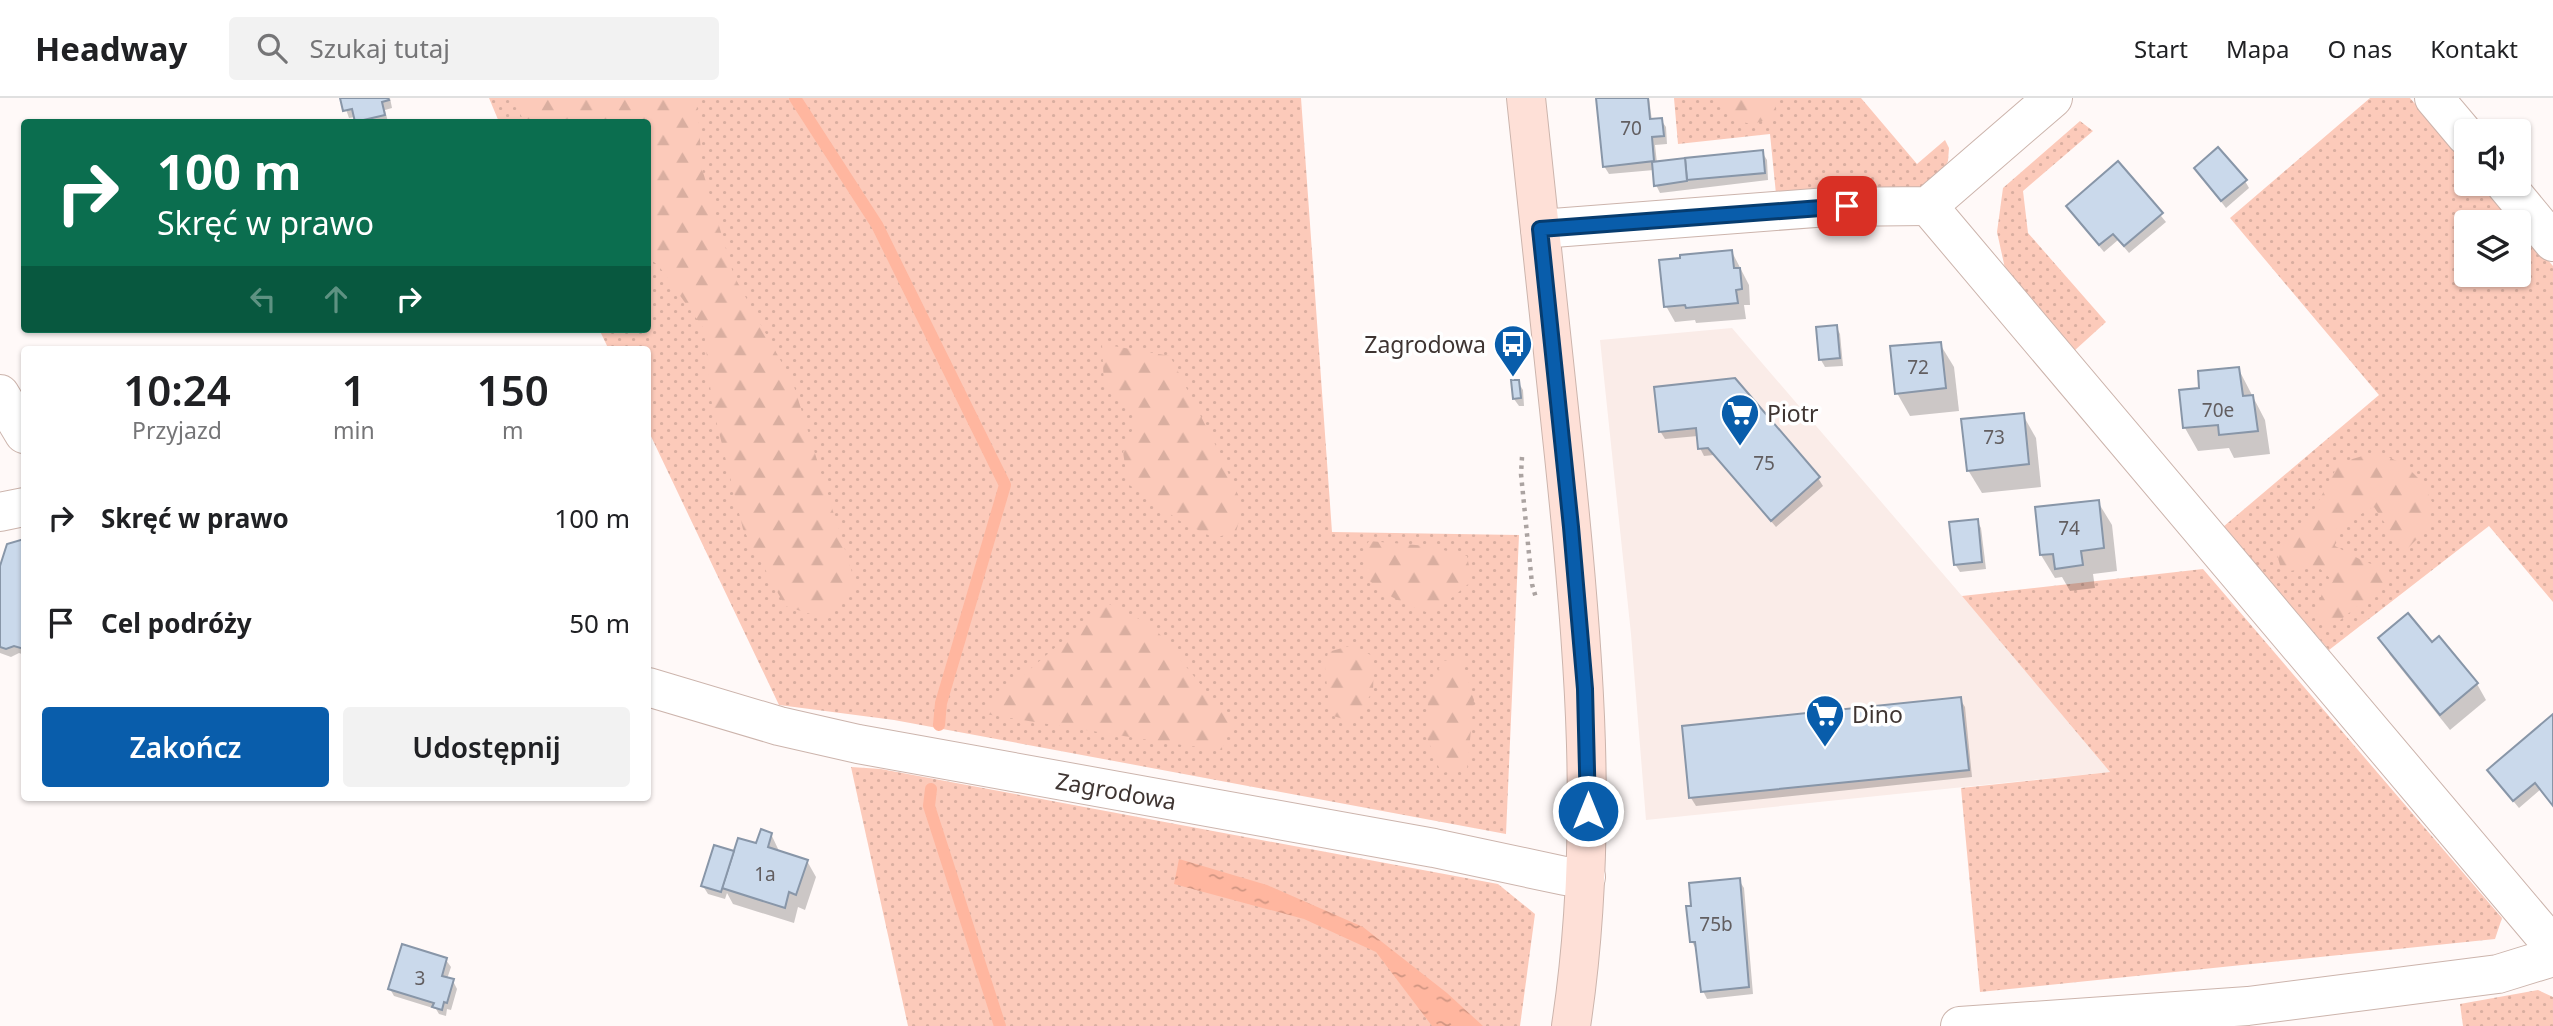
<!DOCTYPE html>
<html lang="pl">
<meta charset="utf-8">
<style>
body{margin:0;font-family:"Noto Sans",sans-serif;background:#f2f2f2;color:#202124;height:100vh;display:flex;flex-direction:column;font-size:26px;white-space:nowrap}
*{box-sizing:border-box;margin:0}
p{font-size:23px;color:#757577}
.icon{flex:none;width:38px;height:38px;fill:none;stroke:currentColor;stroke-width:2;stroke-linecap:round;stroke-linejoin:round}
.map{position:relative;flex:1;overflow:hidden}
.panel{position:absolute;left:21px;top:248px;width:630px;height:455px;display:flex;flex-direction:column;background:#fff;border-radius:7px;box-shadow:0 2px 5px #0004}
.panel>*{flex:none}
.banner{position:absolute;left:21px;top:21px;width:630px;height:214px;border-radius:7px;box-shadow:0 2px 5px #0004;background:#0b6e4f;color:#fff;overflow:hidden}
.fabs{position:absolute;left:2454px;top:21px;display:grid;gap:14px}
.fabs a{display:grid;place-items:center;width:77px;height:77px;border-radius:7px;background:#fff;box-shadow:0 2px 5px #0004;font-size:35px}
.pin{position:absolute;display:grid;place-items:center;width:60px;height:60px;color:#fff;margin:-30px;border-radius:14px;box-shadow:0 4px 10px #0006}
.me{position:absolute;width:77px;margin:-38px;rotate:0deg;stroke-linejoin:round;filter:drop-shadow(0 0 5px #0008)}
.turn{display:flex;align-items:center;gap:24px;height:147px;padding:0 21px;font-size:32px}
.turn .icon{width:91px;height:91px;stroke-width:2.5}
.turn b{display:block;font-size:49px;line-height:60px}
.lanes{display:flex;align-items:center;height:66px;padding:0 21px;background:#0003;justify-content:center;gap:35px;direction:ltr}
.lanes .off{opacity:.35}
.eta{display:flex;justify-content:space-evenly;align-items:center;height:119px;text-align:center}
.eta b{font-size:42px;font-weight:600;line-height:49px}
.cta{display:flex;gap:14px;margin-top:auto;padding:14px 21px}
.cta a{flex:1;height:80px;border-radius:7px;background:#095dab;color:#fff;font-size:28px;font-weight:600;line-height:80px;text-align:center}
.cta a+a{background:#f2f2f2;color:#202124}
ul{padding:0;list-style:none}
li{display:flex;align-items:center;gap:21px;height:105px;padding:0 21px}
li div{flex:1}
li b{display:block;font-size:26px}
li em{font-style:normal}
header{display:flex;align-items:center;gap:42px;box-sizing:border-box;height:98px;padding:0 35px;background:#fff;border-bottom:2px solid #e0e0e0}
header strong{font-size:33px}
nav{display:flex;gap:38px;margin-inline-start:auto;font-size:24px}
.search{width:490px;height:63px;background:#f2f2f2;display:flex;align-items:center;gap:18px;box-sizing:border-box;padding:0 24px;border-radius:7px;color:#757577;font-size:26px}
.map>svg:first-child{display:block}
.built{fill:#faece8}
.grass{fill:url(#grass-dots)}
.forest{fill:url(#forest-firs)}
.water{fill:url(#water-ripples)}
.shadow{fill:#0003}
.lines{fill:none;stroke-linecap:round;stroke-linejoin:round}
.stream{stroke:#ffb69f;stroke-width:12}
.building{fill:#cad9eb;stroke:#8896a8;stroke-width:2}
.street-casing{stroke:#ccb4ac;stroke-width:40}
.secondary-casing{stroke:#ccb4ac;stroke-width:40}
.path{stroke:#aba3a1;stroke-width:4.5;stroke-dasharray:3.5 5;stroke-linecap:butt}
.street{stroke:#fff;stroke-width:38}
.secondary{stroke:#fee0d7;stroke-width:38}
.route-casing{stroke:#063c6f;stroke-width:18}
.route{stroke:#095dab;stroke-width:12}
.labels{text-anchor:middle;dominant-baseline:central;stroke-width:7;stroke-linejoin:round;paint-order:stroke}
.number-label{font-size:19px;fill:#625e60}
.poi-label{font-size:23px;fill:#3f3532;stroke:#fff;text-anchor:start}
.street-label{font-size:23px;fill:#3f3532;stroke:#fff}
</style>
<header>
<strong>Headway</strong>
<div class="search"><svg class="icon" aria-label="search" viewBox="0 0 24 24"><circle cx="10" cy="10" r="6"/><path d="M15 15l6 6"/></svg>Szukaj tutaj</div>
<nav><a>Start</a><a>Mapa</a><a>O nas</a><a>Kontakt</a></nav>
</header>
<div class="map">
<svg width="2553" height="928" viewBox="0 0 2553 928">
<defs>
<pattern id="grass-dots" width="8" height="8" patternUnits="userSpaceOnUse" patternTransform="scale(1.75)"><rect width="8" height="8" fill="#fccaba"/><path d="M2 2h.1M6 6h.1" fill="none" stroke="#d9aea0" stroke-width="1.8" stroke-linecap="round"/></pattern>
<pattern id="forest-firs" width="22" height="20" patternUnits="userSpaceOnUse" patternTransform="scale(1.75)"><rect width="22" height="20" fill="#fccaba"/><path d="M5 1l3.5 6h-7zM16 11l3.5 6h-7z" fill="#d9aea0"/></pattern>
<pattern id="water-ripples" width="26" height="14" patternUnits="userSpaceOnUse" patternTransform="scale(1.75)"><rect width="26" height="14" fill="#ffb69f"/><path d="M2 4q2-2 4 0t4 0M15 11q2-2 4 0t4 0" fill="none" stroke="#d09582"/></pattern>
</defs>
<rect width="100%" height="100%" fill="#fff9f8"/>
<path class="built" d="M1732 230 1962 498 2110 674 1646 722 1631 536 1600 242Z"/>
<g class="grass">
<path d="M489 0H1301L1332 434 1519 437 1506 736 894 622 779 607 648 332V252H609L599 231H648V24H499Z"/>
<path d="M1674 0H1861L1917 66 1945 42 1949 50 1948 63 1943 73 1924 89 1776 96 1770 36 1678 46Z"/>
<path d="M2370 0H2410L2466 65V86H2483L2516 124H2466V177H2518V127L2553 168V504L2489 428 2329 552 2223 429 2379 297 2230 120Z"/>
<path d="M2080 23 2093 33 2023 93 2028 135 2106 224 2074 253 2006 175 1997 134 2003 90Z"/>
<path d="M2203 471 2502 820 2495 841 1980 894 1961 690 2110 674 1962 498Z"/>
<path d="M851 669 881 671 1498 786 1535 816 1520 928H908Z"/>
<path d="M2538 892 2553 899V928H2463L2460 906Z"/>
</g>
<g class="forest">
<path d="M513 0H696L703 74 734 178 793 285 856 487 823 520 785 508 743 431 712 306 704 231 658 167 648 160V24H524Z"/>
<path d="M1711 0H1773L1777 15C1747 36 1734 22 1711 0Z"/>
<path d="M1102 246 1170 258 1216 348 1243 408 1236 434 1214 440 1180 423 1128 386 1123 354 1139 316 1104 288Z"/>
<path d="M2376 354 2404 366 2423 385 2432 404 2427 431 2404 454 2374 409 2337 429 2335 448 2365 464 2389 471 2383 488 2334 527 2314 517 2322 496 2333 483 2318 469 2282 474 2275 450 2308 423 2339 365Z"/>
<path d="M1369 443 1427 448 1467 458 1472 483 1432 516C1403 506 1388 499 1365 479L1364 450Z"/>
<path d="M1107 505 1153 528 1232 625 1222 652 1168 645 985 616 1008 590Z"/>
<path d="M1353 547 1374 559 1373 593 1353 624 1330 617 1325 570 1328 554Z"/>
<path d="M1461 560 1474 602 1467 671 1441 675 1426 637 1429 588 1443 563Z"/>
</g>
<path class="water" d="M1179 761 1267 787 1363 829 1447 895 1483 928H1432L1376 854 1304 821 1174 786Z"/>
<g class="shadow">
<path d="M342 0H390L392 10 385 12 388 24H357L355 19 349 20Z"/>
<path d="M1598 0H1649L1652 23 1661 22 1666 29 1667 46 1655 47 1657 65 1762 54 1767 62 1768 82 1660 95 1656 87 1654 72 1609 76 1604 68Z"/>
<path d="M2118 66 2166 124 2129 155 2118 142 2104 154 2073 116Z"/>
<path d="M2196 71 2245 83 2249 90 2226 110Z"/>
<path d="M1732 154 1749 187 1750 207H1744L1746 221 1696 225 1695 222 1675 224 1666 208Z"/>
<path d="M1836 228 1840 236 1843 268 1825 269 1821 262Z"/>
<path d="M1940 246 1954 269 1959 313 1910 318 1897 295Z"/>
<path d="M2238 270 2265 322 2270 356 2234 360 2229 350 2198 353 2185 330 2181 294 2201 292Z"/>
<path d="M1518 284 1523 292 1524 308H1519L1514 301Z"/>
<path d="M1656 290 1818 380 1823 388 1776 429 1714 357 1704 358 1700 350 1698 338 1665 341 1660 333Z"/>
<path d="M2023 317 2036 340 2041 389 1982 395 1968 372Z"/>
<path d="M2098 404 2112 427 2117 473 2093 476 2095 490 2070 493 2062 479 2055 480 2041 457Z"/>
<path d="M1977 423 1981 430 1986 471 1960 474 1955 466Z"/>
<path d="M24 443V557L19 555 11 559 0 555V474L9 448Z"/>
<path d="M2381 541 2477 586 2486 602 2450 632 2390 557Z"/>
<path d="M1960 601 1965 609 1972 679 1696 708 1691 700 1684 629Z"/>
<path d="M2553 619V706L2541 691 2519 710 2494 680Z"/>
<path d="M771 736 780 755 807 763 816 779 805 812 798 809 794 825 733 806 727 795 725 801 708 796 703 788 733 755 757 747Z"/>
<path d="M1739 782 1744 790 1753 896 1707 901 1703 893 1696 851 1692 844Z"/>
<path d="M446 862 451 869 447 881 453 883 457 891 451 912 447 911 446 918 439 916 436 911 394 898 390 891Z"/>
</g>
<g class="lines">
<g class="stream">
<path d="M795 0 877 127 1005 387 941 605 939 627"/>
<path d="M931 691 929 708 1000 928"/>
</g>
</g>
<g class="building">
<path d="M340 0H388L389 2 382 4 385 17 355 24 352 11 343 13Z"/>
<path d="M1596 0H1648L1650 21 1662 20 1664 38 1652 39 1654 63 1603 69Z"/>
<path d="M2218 49 2247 82 2221 103 2194 70Z"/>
<path d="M1763 52 1765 75 1687 82 1685 60Z"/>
<path d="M1685 60 1687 83 1654 88 1652 64Z"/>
<path d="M2118 63 2163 115 2124 148 2113 136 2099 147 2066 108Z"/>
<path d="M1732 152 1734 170H1740L1742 191 1736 192 1738 205 1686 210 1685 207 1664 209 1659 162 1680 160V157Z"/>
<path d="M1837 227 1840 260 1819 262 1816 229Z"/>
<path d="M1941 244 1946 290 1895 296 1890 248Z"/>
<path d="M2239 269 2243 298 2253 297 2258 333 2219 337 2218 327 2183 330 2179 292 2199 290 2198 273Z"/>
<path d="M1735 280 1820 379 1771 423 1708 350 1698 351 1696 330 1659 334 1654 289Z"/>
<path d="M1511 282H1519L1521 300 1513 301Z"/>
<path d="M2024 315 2029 366 1967 373 1961 321Z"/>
<path d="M2099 402 2104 450 2081 453 2083 467 2055 471 2053 456 2040 457 2035 409Z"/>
<path d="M1978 421 1982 464 1954 467 1949 424Z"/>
<path d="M24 441V551L14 548 6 551 0 549V468L7 446Z"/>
<path d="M2408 515 2432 544 2439 538 2478 585 2440 617 2378 540Z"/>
<path d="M1961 599 1969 672 1689 700 1682 628Z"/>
<path d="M2553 616V708L2535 685 2513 703 2487 672Z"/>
<path d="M761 731 772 735 768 749 808 762 796 797 789 794 785 810 722 790 738 740 756 745Z"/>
<path d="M714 747 734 753 721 794 701 788Z"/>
<path d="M1740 780 1749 889 1701 894 1695 844H1690L1686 808H1691L1689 785Z"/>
<path d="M402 846 447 860 442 878 454 881 447 905 444 904 442 912 432 909 434 905 388 891Z"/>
</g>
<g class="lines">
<g class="street-casing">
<g id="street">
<path d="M2434 0 2466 38"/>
<path d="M2505 86 2553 144"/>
<path d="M1928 108 2553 848"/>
<path d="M1540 131 1828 109 1928 108 2053 0"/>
<path d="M0 296 24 336"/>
<path d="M0 414 24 409"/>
<path id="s1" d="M648 589 779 628 858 646 1434 750 1565 778 1586 779"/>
<path d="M1960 928 2248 908 2498 876 2553 859"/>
</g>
</g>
<g class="secondary-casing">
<path id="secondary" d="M1526 0C1539 119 1551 239 1564 358 1584 548 1600 738 1571 928"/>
</g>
<path class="path" d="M1522 359 1521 376 1532 486 1536 500"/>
<use href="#street" class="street"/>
<use href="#secondary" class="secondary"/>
</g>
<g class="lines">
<g class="route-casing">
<path id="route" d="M1588 713 1585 591 1571 429 1540 131 1847 108"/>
</g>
<use href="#route" class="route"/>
</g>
<defs>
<g id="bus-pin" transform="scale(2.0125)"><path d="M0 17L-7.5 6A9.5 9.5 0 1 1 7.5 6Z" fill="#095dab" stroke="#fff"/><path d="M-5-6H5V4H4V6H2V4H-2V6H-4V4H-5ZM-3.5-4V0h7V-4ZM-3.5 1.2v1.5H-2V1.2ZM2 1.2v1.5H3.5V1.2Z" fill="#fff"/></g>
<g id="supermarket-pin" transform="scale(2.0125)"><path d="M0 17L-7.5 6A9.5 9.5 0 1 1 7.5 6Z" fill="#095dab" stroke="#fff"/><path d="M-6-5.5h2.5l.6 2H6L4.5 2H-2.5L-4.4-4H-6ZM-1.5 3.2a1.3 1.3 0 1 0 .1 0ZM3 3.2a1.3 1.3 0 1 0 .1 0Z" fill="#fff"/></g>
</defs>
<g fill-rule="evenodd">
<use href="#bus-pin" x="1513" y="246"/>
<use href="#supermarket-pin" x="1740" y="315"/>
<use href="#supermarket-pin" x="1825" y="616"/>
</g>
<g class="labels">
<g class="number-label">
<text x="1631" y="30">70</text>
<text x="1918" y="269">72</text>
<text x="2218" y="312">70e</text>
<text x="1994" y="339">73</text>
<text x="1764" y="365">75</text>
<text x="2069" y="430">74</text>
<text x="765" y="776">1a</text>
<text x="1716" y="826">75b</text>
<text x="420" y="880">3</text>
</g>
<g class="poi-label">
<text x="1486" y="246" text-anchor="end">Zagrodowa</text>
<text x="1767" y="315">Piotr</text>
<text x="1852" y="616">Dino</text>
</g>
<g class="street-label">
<text stroke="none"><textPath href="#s1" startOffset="480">Zagrodowa</textPath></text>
</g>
</g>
</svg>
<div class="fabs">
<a><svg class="icon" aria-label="sound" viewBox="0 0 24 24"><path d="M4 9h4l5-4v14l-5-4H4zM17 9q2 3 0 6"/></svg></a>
<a><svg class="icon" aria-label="layers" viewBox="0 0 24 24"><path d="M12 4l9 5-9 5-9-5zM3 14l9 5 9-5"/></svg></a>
</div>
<div class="pin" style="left:1847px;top:108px;background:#d93025"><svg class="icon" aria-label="arrive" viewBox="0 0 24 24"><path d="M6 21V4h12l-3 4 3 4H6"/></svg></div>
<svg class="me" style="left:1588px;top:713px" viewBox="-20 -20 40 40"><circle r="17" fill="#095dab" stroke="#fff" stroke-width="3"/><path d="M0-11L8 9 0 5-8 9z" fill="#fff"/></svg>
<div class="banner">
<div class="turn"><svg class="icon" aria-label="right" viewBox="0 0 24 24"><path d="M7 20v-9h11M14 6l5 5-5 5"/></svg><div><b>100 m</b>Skręć w prawo</div></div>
<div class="lanes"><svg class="icon off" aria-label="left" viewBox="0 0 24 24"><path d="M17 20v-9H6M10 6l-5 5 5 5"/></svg><svg class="icon off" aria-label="ahead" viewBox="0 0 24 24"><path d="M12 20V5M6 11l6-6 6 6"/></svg><svg class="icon" aria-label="right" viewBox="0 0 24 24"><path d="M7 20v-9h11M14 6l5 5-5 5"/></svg></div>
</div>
<section class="panel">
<div class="eta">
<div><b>10:24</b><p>Przyjazd</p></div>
<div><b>1</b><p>min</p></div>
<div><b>150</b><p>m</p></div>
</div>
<ul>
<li><svg class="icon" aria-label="right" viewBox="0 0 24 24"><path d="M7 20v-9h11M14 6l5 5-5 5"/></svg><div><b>Skręć w prawo</b></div><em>100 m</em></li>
<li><svg class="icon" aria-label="arrive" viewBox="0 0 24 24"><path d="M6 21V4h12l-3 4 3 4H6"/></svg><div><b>Cel podróży</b></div><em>50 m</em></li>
</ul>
<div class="cta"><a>Zakończ</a><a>Udostępnij</a></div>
</section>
</div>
